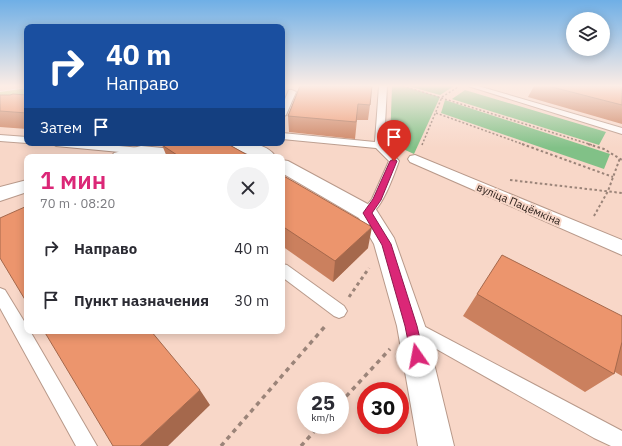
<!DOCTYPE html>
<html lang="ru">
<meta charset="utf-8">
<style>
body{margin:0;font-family:"IBM Plex Sans",sans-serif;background:#f2f2f3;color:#2b2b33;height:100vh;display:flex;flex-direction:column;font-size:15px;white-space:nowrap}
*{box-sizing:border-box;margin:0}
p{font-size:13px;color:#7c7c81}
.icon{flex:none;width:22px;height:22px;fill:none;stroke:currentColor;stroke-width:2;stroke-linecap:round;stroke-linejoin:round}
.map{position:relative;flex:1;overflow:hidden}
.panel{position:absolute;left:24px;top:154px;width:261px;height:180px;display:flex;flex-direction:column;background:#fff;border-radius:8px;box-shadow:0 2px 10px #0003}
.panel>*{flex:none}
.banner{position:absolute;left:24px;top:24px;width:261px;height:122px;border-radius:8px;box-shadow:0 2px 10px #0003;background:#1a4fa0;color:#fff;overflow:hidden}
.controls{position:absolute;left:566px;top:12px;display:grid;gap:8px}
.controls a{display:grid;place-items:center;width:44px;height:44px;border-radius:50%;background:#fff;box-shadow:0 2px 10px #0003;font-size:20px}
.speed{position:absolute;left:297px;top:382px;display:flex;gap:8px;font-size:20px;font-weight:700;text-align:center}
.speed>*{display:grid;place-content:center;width:52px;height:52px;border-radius:50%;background:#fff;box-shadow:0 2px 10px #0003;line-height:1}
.speed small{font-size:10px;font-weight:400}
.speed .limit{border:6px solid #d22;background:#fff;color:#111}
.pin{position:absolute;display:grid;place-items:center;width:34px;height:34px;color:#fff;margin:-41px -17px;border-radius:50% 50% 50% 0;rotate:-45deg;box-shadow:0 0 4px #0007}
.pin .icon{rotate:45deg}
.me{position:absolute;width:44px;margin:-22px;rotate:348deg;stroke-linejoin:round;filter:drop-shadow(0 0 3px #0008)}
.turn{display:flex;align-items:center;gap:14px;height:84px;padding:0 16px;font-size:18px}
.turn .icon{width:52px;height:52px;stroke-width:2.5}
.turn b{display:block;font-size:28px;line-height:34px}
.then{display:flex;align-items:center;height:38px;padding:0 16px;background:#0003;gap:8px;font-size:15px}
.round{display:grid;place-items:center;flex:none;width:42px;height:42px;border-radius:21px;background:#f2f2f3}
.head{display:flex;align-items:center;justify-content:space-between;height:68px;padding:0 16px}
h1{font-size:24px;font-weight:600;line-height:30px;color:#db2777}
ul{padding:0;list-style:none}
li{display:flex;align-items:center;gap:12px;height:52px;padding:0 16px}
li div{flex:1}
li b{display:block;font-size:15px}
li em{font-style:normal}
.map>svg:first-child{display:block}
.green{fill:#81c187}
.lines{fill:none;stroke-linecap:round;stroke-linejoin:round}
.service-casing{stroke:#b8998a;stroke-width:2}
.pedestrian-casing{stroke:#b8998a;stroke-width:2}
.minor-casing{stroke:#b8998a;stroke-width:2}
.primary-casing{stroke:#fff;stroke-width:2}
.path-far3{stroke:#9b8479;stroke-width:1.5;stroke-dasharray:2 2;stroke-linecap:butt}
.path-far2{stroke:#9b8479;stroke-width:2;stroke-dasharray:2.5 2.5;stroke-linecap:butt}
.path-far1{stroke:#9b8479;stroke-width:3;stroke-dasharray:3.5 3.5;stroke-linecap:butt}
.path{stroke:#9b8479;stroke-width:3.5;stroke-dasharray:4.5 4.5;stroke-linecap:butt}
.service{fill:#fff;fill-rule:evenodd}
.pedestrian{fill:#fff;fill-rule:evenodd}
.minor{fill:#fff;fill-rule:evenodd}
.primary{fill:#c0dc8f;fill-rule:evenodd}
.wall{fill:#cb805e}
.shaded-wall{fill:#a5684c}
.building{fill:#ec956d;stroke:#a5684c}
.route{fill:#db2777;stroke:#8e194d}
.labels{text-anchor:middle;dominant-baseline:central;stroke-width:4;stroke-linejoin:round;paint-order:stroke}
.street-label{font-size:11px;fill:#291d18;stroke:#f8d7c8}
</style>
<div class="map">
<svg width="622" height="446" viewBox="0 0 622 446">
<rect width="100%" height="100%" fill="#f8d7c8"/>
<g class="green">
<path d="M392 86H403L440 97 414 154 390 143Z"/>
<path d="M408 86H454L440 95Z"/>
<path d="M465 90 606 132 599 145 452 99Z"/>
<path d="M445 100 610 154 604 169 441 113Z"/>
</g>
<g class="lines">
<g class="service-casing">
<g id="service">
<path d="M379 86H387L384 144 399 161C394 174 379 220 363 216L361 213 372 199 389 161 376 148 282 139V133L375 142Z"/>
<path d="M468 86H478L622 128V134Z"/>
<path d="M289 90H292L296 92 286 115 282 117V106Z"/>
<path d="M0 135 27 137V143L0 141Z"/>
<path d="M51 143H86L141 148 146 151 141 154 56 146Z"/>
<path d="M282 264 287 265 344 306 347 311 344 316 339 318 334 316 282 277Z"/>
<path d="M0 288 5 290 27 326V331H30L97 446H76L0 308Z"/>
<path d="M414 321 622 431V446H611L594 438 408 333 406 328 408 323Z"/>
</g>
</g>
<g class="pedestrian-casing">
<path id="pedestrian" d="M415 155 622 240V255L410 162 408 159 410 156Z"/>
</g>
<g class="minor-casing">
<g id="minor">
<path d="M191 143H216L214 147 183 157H111L114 153 141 146 174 149Z"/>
<path d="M228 143C244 143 265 141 276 157 269 157 263 158 256 157 252 157 230 146 228 143Z"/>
<path d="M282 160 288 161 375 208 394 238 425 326 454 446H418L397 326 374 244 359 218 282 173Z"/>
<path d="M27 180V192L0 201V187Z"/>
</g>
</g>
<g class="primary-casing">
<path id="primary" d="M27 88V96L0 100V92Z"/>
</g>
<g class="path-far3">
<path d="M403 86 592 145"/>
<path d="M436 113 525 145"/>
<path d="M422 145 442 97 458 87"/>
</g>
<g class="path-far2">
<path d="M522 144 613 177"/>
<path d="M588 144 604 149 622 160"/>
<path d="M510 180 622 193"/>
<path d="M594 216 608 191 620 158"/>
</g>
<path class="path-far1" d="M349 297 369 268"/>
<g class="path">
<path d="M340 403 390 349"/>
<path d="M221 446 327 324"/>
<path d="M301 446 320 425"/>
</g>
<use href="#service" class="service"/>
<use href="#pedestrian" class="pedestrian"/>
<use href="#minor" class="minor"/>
<use href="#primary" class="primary"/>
</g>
<g class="wall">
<path d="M300 86 370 105 368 120H357L355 139 289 132 288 116Z"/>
<path d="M534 86H622V124L528 97Z"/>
<path d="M0 95H27V129L0 127Z"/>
<path d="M162 145 251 157H167Z"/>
<path d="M282 175 368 248 333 282 282 246Z"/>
<path d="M477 294 622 316V376L615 372 614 374 585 392 463 316Z"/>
</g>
<g class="shaded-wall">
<path d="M372 227 368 248 333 282 335 261Z"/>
<path d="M200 390 210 405 168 446H140Z"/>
</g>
<g class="building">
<path d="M300 86H372L370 105 358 104 356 122 288 116Z"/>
<path d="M548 86H622V105Z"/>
<path d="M13 94 27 95V113L0 111V95H10Z"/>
<path d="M167 143H226L251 157H180L162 145Z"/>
<path d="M282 175 372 227 335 261 282 226Z"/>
<path d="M27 206V303L0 258V218Z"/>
<path d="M502 255 622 316V342L614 374 477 294Z"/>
<path d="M44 331H151L200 390 140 446H113Z"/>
</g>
<linearGradient id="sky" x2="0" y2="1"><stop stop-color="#6fafe6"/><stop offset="0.58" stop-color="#fcede6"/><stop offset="1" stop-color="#fcede6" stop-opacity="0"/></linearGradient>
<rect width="622" height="148" fill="url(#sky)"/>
<path class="route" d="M394 159 397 161 381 200 372 213 391 244 417 326 424 356 422 361 417 363 413 361 411 356 405 326 382 245 363 213 373 199 390 161Z"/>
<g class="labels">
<g class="street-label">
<text transform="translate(519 204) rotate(23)">вуліца Пацёмкіна</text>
</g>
</g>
</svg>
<div class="controls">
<a><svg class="icon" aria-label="layers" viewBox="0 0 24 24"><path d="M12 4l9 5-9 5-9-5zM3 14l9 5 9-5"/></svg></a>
</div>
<div class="speed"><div>25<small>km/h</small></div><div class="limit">30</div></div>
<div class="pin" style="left:394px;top:161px;background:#d93025"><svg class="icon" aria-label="arrive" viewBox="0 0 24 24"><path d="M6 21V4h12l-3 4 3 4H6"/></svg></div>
<svg class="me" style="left:417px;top:356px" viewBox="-20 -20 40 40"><circle r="19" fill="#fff"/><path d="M0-13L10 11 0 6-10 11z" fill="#db2777"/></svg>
<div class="banner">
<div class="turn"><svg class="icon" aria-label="right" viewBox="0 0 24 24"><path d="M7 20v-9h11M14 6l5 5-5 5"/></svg><div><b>40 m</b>Направо</div></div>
<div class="then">Затем<svg class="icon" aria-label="arrive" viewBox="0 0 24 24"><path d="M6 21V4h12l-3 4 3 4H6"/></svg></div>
</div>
<section class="panel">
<div class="head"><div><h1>1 мин</h1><p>70 m · 08:20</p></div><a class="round"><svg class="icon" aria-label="close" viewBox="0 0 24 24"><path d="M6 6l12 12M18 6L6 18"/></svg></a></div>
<ul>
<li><svg class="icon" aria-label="right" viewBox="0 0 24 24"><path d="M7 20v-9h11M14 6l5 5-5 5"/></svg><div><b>Направо</b></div><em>40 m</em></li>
<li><svg class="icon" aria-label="arrive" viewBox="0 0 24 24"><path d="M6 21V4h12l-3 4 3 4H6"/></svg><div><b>Пункт назначения</b></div><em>30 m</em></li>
</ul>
</section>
</div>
